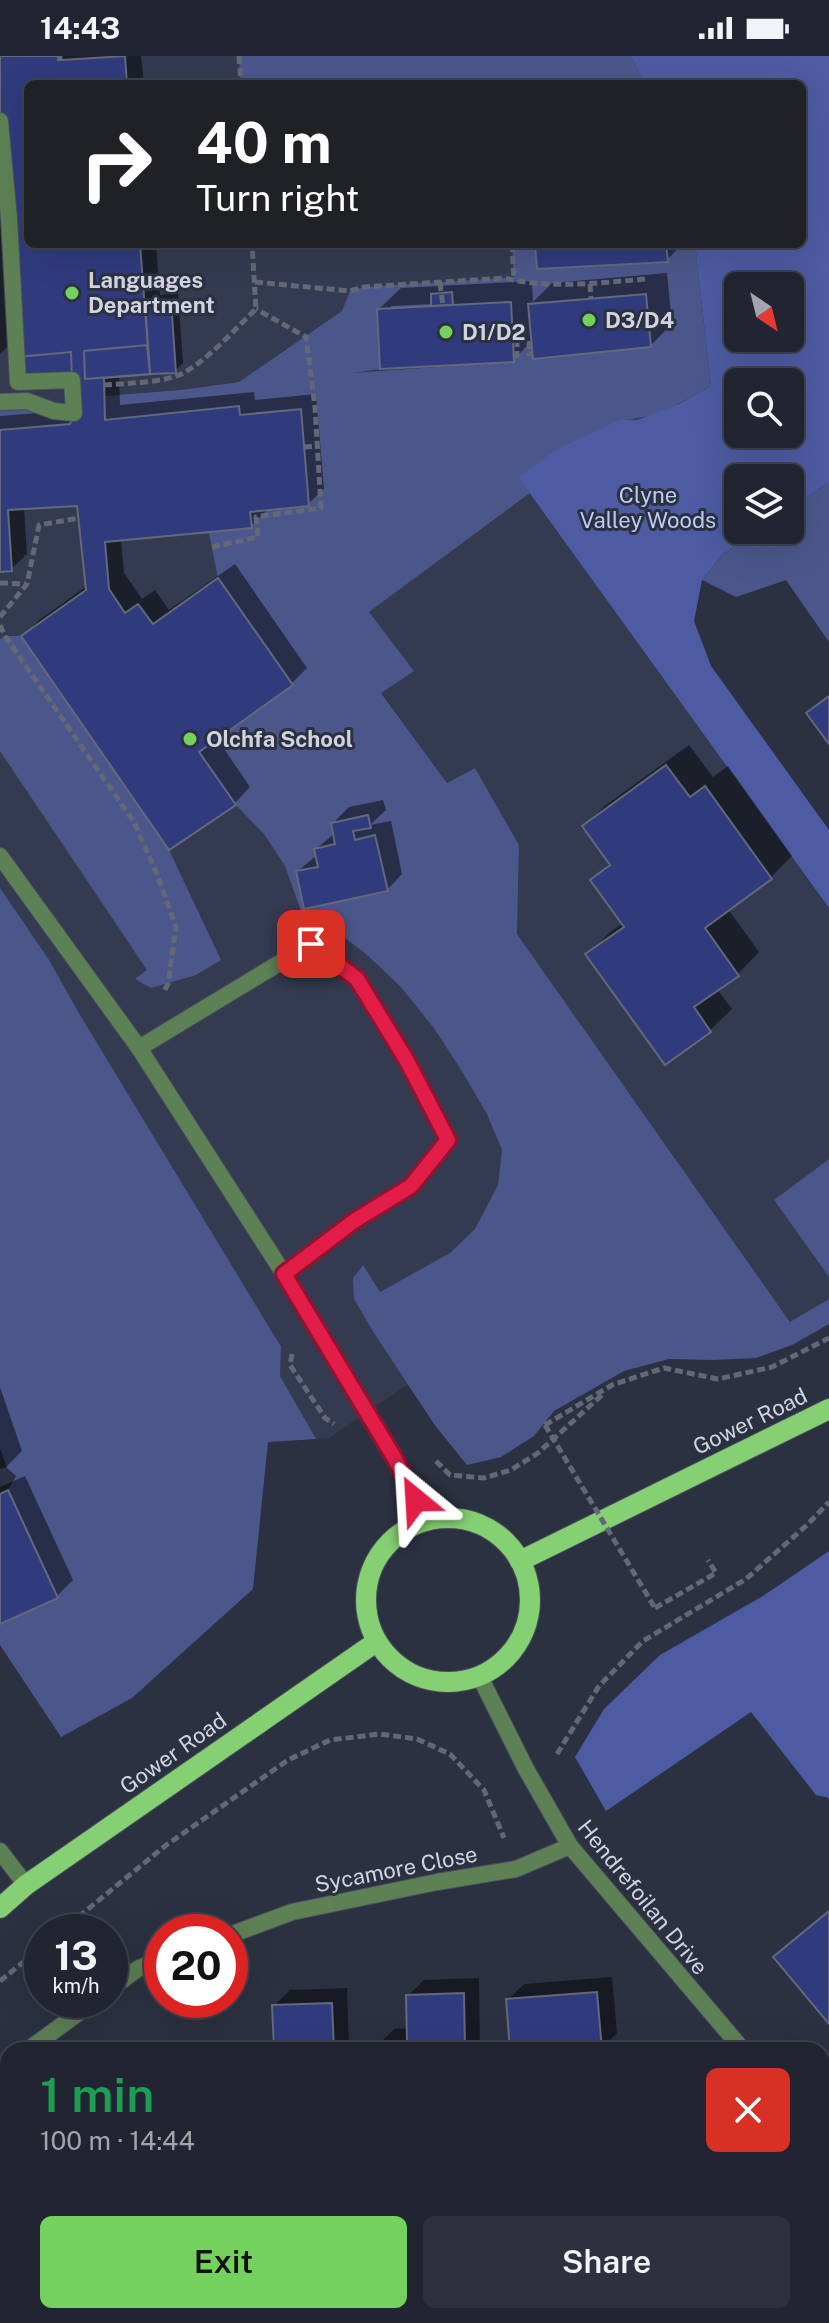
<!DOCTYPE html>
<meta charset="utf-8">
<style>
body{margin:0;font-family:"Public Sans",sans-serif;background:#2d313d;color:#f1f3f6;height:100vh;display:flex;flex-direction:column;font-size:30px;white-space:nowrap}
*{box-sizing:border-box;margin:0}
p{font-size:26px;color:#a2a5ab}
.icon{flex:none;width:44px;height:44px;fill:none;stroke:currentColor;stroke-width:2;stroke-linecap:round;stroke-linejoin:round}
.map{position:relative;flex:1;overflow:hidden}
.drawer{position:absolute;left:0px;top:1986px;width:830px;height:282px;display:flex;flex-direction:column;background:#212531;border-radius:24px 24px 0 0;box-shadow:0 8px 32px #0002,0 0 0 2px #3e424d}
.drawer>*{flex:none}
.hud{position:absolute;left:24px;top:24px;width:782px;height:168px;border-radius:12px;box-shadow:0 8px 32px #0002,0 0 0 2px #3e424d;background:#202124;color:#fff;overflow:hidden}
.needle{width:52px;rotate:145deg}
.fabs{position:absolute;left:724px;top:216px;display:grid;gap:16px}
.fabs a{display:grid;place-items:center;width:80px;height:80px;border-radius:12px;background:#212531;box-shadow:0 8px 32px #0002,0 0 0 2px #3e424d;font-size:40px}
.speed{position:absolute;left:24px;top:1858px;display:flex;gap:16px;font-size:40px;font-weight:700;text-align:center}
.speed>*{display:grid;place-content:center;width:104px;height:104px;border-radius:50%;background:#212531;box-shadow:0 8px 32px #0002,0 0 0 2px #3e424d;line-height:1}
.speed small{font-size:20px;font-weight:400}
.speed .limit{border:12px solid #d22;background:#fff;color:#111}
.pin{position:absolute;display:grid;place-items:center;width:68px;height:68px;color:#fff;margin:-34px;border-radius:16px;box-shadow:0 4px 12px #0006}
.me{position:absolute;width:88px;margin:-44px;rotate:333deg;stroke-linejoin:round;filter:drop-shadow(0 0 6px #0008)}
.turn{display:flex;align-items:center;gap:28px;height:168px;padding:0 40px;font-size:36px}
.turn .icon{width:104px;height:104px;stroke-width:2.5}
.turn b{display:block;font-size:56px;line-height:68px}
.round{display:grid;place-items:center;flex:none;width:84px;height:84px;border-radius:12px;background:#2d313d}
.summary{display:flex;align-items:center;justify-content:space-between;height:136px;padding:0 40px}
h1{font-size:48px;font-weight:600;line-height:60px;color:#1e9e55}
.button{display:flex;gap:16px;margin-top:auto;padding:16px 40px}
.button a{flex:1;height:92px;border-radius:12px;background:#74d25c;color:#111;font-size:32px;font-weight:600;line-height:92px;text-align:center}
.button a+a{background:#2d313d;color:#f1f3f6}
.status{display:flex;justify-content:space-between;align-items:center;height:56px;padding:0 40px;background:#212531;direction:ltr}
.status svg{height:22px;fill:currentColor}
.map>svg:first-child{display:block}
.built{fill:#343a50}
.green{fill:#4b578b;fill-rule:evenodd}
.forest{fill:#4d5ba2;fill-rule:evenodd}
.shadow{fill:#0007;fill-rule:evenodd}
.building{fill:#303b7e;stroke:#63687b;stroke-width:2}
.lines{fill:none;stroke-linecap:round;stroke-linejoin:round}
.lane-casing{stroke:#4a4e5d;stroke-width:18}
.street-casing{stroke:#4a4e5d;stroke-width:18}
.primary-casing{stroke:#4a4e5d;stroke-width:22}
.path{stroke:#646876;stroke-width:5;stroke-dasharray:8 4;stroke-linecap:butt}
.lane{stroke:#5d8154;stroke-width:16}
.street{stroke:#5d8154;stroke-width:16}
.primary{stroke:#85d072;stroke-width:20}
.path-bridge{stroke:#646876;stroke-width:5;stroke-dasharray:8 4;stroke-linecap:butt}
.route-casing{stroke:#92132f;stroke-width:20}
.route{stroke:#e11d48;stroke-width:14}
.poi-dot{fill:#74d25c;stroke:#2c3141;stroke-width:3}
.labels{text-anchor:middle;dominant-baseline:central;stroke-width:6;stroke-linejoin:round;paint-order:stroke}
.poi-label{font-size:22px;font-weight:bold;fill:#d1d4df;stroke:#2c3141;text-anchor:start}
.park-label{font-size:22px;fill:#c0cbf4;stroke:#2c3141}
.street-label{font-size:22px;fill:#d1d4df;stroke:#2c3141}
</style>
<div class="status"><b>14:43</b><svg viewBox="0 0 49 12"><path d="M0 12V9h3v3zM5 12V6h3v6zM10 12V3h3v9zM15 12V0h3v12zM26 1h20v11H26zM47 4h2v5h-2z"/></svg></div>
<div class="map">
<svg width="829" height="2267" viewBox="0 0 829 2267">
<rect width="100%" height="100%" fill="#2c3141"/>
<g class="built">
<path d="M0 0H631L644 28H28V188H695L679 348 342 549 345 636 677 1145 329 1382 268 1386 0 999Z"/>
<path d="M530 437 829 852V1103L774 1144 829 1221V1243L791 1267 517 878 519 789 475 712 447 727 381 636 369 556Z"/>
</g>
<g class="green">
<path d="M239 0H631L644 28H240Z"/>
<path d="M512 188H535L537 213 667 206 666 188H695L711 330C684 345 653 365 621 363L519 421 530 437 369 556 414 615 381 637 447 727 475 712 519 789 517 878 790 1266 829 1243V1268L792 1289 756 1302 713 1304 669 1303 624 1315 554 1355 534 1380 501 1401 467 1409 434 1368 374 1277 354 1243 353 1222 363 1209 380 1236 450 1197 475 1173 498 1129 502 1094 487 1058 463 1017 434 972 400 930 365 897 326 868 301 855 285 810 264 778 236 749 199 696 292 629 218 522 209 477 251 472 250 456 309 450 301 353 240 359 238 351 105 364V340L181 334 239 326 342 255 350 235 364 231 504 222 514 224ZM646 238 651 291 533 303 591 243ZM511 247 514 300 493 307 353 317 380 313 378 253Z"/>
<path d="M0 346 74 357 70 368 0 374Z"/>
<path d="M829 426V586L786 524 736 541 702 524 722 499 758 474H790V453Z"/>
<path d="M5 580H21L169 794 221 904 196 919 151 932 135 923 147 914 0 695V583Z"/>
<path d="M0 832 49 904 80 959 275 1281 281 1290 280 1320 316 1383 268 1386 253 1533 132 1642 61 1681 0 1589V1568L58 1541 8 1434 16 1420 7 1412 0 1392Z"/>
<path d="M829 1103V1221L774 1144Z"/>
</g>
<g class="forest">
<path d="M631 0H829V426L790 453V422H738V474H758L722 499 702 524 694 565 711 610 829 774V852L518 421 556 394 621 363 637 364 679 348 711 330 695 188H802V28H644ZM738 230H790V282H738ZM738 326H790V378H738Z"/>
<path d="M829 1495V1742L816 1739 751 1656 606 1755 575 1701 604 1653 660 1599 763 1540Z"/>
</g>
<g class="shadow">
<path d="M0 0H141L144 28H28V188H156L160 239 178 237 183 307 175 315 119 319 120 349 254 336 255 344 316 338 324 433 308 448 267 454 251 470 121 483 124 517 142 543 155 534 169 554 235 508 307 612 291 628 216 681 250 731 235 747 24 580 39 564 87 530 79 448 24 451 27 498 11 513 0 514V360L76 354 74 322 17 281 0 298Z"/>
<path d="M537 188H682L667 204Z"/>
<path d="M667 217 672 268 651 289 533 284 513 304 379 253 401 232 532 225 533 246 552 227ZM433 248V252L391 254V250Z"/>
<path d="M689 689 713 721 728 710 792 800 771 821 728 853 759 896 738 918 717 933 732 953 710 974 665 1007 587 899 609 877 623 867 592 824 610 807 584 770 606 749Z"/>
<path d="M383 744 386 754 370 769 391 765 402 818 387 834 298 815 317 799 316 793 335 777 333 767 349 751Z"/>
<path d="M0 1331 22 1395 6 1411 0 1413Z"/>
<path d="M25 1420 73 1524 57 1540 0 1566V1431Z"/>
<path d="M612 1921 617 1977 601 1993 512 1994 508 1944 524 1928Z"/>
<path d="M479 1922 480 1994H378V1989L394 1973 409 1972 408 1940 424 1924Z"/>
<path d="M347 1932 349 1994H276L274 1950 290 1934Z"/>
<path d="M250 1986V1994H187L193 1988Z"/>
<path d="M0 2156H8V2260H37L30 2267H0Z"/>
<path d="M562 2260H629L632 2264 629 2267H555Z"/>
</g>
<g class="building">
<path d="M0 0H58V4H62L125 0 127 28H28V188H140L150 318 104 322 105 364 239 350 240 359 301 353 309 450 250 456 252 472 105 486 109 533 125 557 138 548 153 568 218 522 293 629 199 696 236 749 169 794 21 580 86 534 77 450 8 454 12 515 0 516V374L70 368 74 357 72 324 18 326 0 65Z"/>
<path d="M535 188H666L668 206 537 213Z"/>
<path d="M452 236 453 249 431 250V238Z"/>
<path d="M646 238 651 291 533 303 528 248Z"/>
<path d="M171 244 176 317 150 318 145 246Z"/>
<path d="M511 246 514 306 380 313 377 253Z"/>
<path d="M147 289 150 318 85 323 84 295Z"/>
<path d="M71 296 72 324 18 326 17 301Z"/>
<path d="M829 640V688L806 657Z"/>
<path d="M666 709 690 741 705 730 772 823 705 872 739 920 694 951 711 976 665 1009 585 898 624 871 590 824 610 809 582 770Z"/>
<path d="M368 759 371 772 353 775 355 784 375 779 388 835 304 853 296 815 318 811 314 793 335 788 331 767Z"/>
<path d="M8 1434 58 1542 0 1568V1438Z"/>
<path d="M829 1855V1968L773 1901Z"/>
<path d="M597 1936 602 1994H510L506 1943Z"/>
<path d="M464 1937 465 1994H376V1988L407 1987 406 1939Z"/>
<path d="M332 1947 334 1994H274L272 1949Z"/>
<path d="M0 2170H8V2260H26V2267H0Z"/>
<path d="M563 2260H602L607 2267H553Z"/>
</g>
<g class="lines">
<g class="lane-casing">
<g id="lane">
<path d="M0 800 139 992 284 1218"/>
<path d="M139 992 311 888 357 923 407 1005 448 1084 411 1130 354 1165 284 1218 395 1403 426 1465"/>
</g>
</g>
<g class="street-casing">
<g id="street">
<path d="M0 65 9 162 18 326 72 324 74 357 54 355 27 345 0 346"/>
<path d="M480 1621 526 1713 570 1790 743 1994"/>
<path d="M0 1795 26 1829"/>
<path d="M230 1879 292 1856 437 1826 516 1813 570 1790"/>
<path d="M110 1933 139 1912 162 1904"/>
<path d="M28 1994 96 1944"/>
<path d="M0 2015 8 2009"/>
<path d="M822 2084 829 2091"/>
<path d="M822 2215 829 2208"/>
<path d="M775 2267 781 2260"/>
</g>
</g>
<g class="primary-casing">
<g id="primary">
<circle cx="448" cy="1544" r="82"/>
<path d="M520 1505 829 1353"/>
<path d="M0 1852 26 1829 376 1586"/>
</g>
</g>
<g class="path">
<path d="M60 0V4"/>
<path d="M239 0 241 28"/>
<path d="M512 188 514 224"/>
<path d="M255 226 350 235 364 231 504 222C551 233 598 227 645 223"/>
<path d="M440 227 443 250"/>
<path d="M590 228 591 243"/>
<path d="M529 285V298H533"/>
<path d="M514 300H517V287"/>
<path d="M104 329C127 327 166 327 185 316 210 302 235 273 256 253L252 188"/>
<path d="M304 391 317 390"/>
<path d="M212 491 258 481 256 461 321 452 315 351 306 281 256 253"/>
<path d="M0 527 26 528"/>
<path d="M0 561 27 528 39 469 79 462"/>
<path d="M0 569 5 580 134 766 157 818 176 871 168 928 163 937"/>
<path d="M292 1298 290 1309 325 1362 334 1368"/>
<path d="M545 1369 612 1329 664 1312 718 1323 772 1311 829 1282"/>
<path d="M436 1405 450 1419 484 1422 511 1414 538 1397 603 1338"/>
<path d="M655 1552 716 1517 708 1504"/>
<path d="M557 1698 599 1630 643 1585 746 1523 807 1469 829 1446"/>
<path d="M60 1876 165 1790 288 1704 330 1684 380 1678 417 1683 450 1698 484 1734 504 1782"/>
<path d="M0 1925 42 1891"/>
</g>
<use href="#lane" class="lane"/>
<use href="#street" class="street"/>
<use href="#primary" class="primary"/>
<path class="path-bridge" d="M545 1369 655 1552"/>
</g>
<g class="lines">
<g class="route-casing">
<path id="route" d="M311 888 357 923 407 1005 448 1084 411 1130 354 1165 284 1218 395 1403 416 1444"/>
</g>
<use href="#route" class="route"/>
</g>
<g class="poi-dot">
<circle cx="72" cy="237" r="8"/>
<circle cx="589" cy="264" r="8"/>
<circle cx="446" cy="276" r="8"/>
<circle cx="190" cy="683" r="8"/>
</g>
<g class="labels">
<g class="poi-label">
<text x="88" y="224">Languages<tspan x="88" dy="25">Department</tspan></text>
<text x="605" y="264">D3/D4</text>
<text x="462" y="276">D1/D2</text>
<text x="206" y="683">Olchfa School</text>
</g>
<g class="park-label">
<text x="648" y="439">Clyne<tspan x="648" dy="25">Valley Woods</tspan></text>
</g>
<g class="street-label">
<text transform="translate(750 1365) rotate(-26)">Gower Road</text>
<text transform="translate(173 1697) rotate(-35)">Gower Road</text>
<text transform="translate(396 1813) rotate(-11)">Sycamore Close</text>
<text transform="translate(643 1841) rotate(51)">Hendrefoilan Drive</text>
</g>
</g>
</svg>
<div class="fabs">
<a><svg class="needle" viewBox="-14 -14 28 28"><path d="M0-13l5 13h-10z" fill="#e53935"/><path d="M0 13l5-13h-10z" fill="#a2a5ab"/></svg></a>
<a><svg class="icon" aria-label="search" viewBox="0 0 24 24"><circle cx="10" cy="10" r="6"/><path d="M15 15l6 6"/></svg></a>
<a><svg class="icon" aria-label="layers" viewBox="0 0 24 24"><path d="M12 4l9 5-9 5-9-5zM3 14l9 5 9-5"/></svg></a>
</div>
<div class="speed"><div>13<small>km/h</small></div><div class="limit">20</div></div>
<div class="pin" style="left:311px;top:888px;background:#d93025"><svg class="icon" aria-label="arrive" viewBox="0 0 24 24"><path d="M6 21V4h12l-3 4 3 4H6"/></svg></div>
<svg class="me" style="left:416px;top:1444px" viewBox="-20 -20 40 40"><path d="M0-17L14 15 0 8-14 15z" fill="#e11d48" stroke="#fff" stroke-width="4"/></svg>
<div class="hud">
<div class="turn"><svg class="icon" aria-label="right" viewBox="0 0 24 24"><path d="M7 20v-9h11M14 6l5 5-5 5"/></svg><div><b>40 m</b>Turn right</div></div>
</div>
<section class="drawer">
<div class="summary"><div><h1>1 min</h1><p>100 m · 14:44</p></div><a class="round" style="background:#d93025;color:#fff"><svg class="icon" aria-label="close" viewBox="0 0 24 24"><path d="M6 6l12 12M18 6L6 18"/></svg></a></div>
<div class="button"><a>Exit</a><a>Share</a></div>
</section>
</div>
